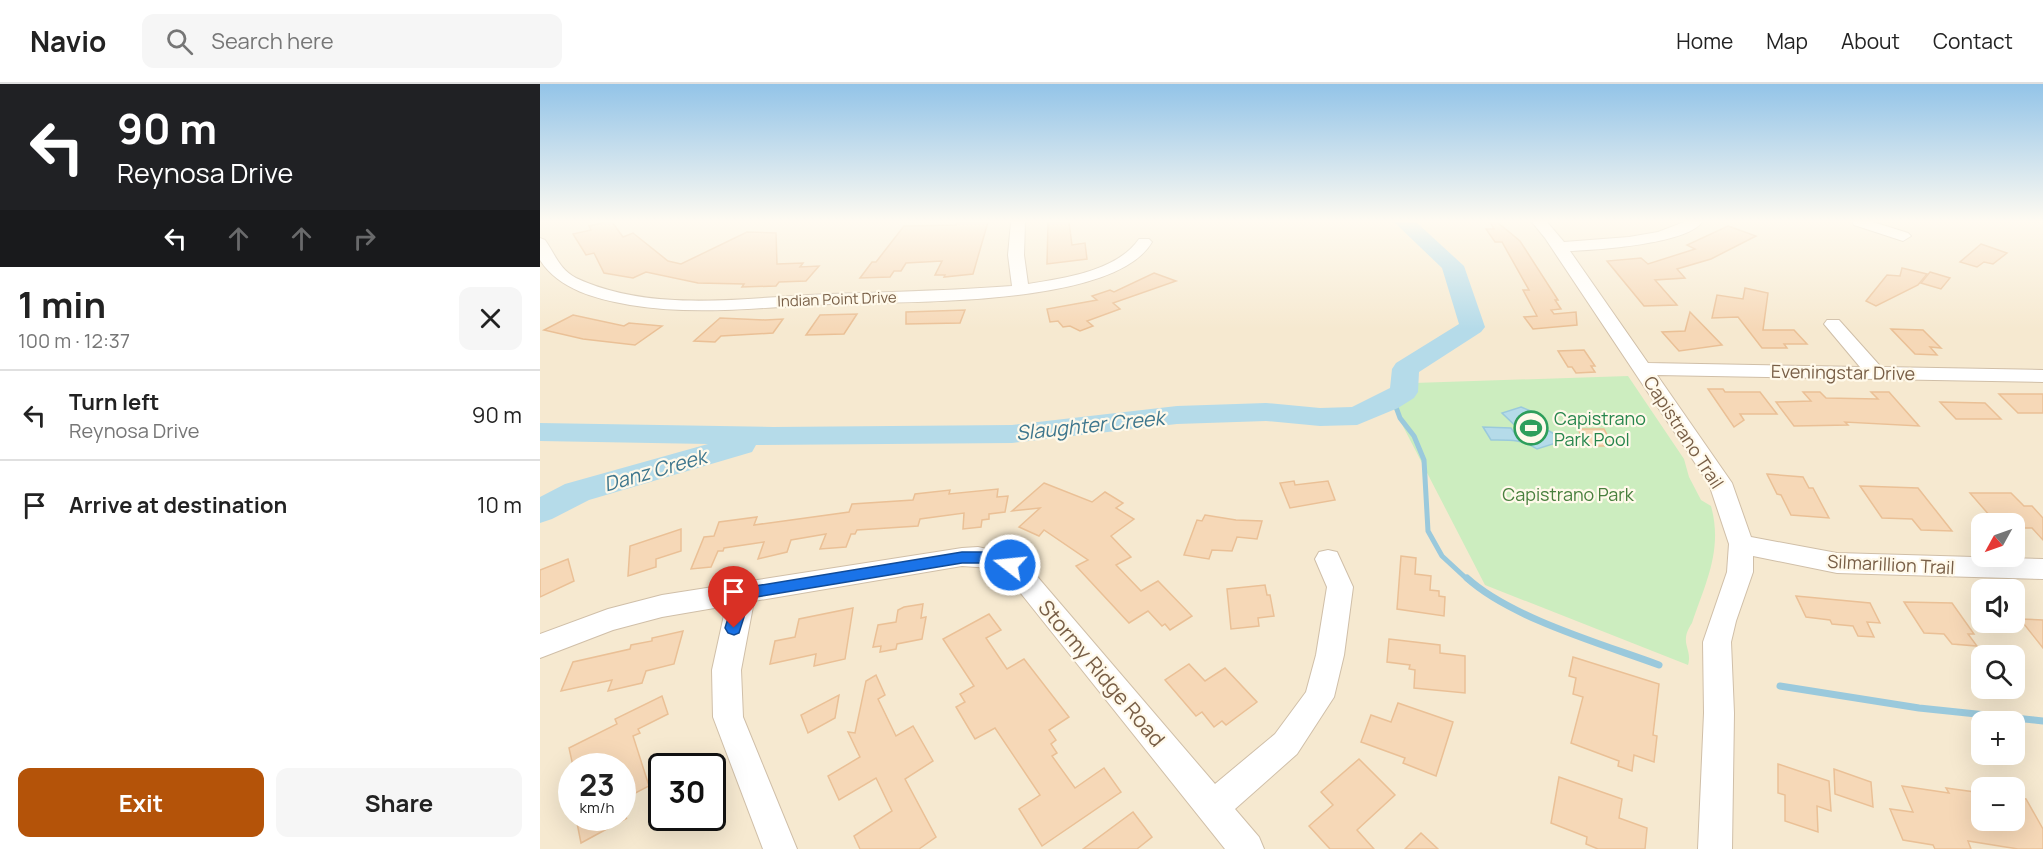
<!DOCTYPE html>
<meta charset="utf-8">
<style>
body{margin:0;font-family:Manrope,sans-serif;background:#f6f6f6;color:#222;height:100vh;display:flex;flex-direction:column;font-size:22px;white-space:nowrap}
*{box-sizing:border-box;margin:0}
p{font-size:20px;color:#767676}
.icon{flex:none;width:33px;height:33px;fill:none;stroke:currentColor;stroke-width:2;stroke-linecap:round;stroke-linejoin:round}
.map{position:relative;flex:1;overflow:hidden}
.details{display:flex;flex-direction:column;background:#fff;width:540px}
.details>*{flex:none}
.guide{background:#202124;color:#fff;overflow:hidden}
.needle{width:39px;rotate:230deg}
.tools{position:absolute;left:1431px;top:429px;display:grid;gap:12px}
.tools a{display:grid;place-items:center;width:54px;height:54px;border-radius:12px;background:#fff;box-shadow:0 6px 24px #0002;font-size:30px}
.speed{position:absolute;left:18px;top:669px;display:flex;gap:12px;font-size:30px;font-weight:700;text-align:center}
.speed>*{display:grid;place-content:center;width:78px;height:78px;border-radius:50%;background:#fff;box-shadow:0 6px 24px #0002;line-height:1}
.speed small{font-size:15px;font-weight:400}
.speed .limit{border:3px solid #111;border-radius:9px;background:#fff;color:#111}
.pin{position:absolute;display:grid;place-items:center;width:51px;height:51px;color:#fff;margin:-62px -26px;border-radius:50% 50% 50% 0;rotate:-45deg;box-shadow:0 0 6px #0007}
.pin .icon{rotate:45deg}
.me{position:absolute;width:66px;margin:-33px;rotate:286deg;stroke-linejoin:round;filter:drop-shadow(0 0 4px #0008)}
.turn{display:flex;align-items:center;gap:21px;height:126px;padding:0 18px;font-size:27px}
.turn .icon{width:78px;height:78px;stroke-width:2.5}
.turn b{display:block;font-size:42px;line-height:51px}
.lanes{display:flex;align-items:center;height:57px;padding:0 18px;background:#0003;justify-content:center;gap:30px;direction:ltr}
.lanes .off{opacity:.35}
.round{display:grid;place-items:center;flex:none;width:63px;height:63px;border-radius:12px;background:#f6f6f6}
.head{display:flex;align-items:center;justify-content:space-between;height:102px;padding:0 18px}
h1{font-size:36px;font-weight:700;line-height:45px}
.button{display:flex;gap:12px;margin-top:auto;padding:12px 18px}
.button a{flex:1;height:69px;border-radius:12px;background:#b45309;color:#fff;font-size:24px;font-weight:700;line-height:69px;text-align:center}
.button a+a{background:#f6f6f6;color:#222}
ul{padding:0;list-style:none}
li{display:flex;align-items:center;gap:18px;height:90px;padding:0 18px;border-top:2px solid #e0e0e0}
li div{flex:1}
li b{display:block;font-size:22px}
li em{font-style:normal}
header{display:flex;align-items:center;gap:36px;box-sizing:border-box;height:84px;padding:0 30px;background:#fff;border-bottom:2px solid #e0e0e0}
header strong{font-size:28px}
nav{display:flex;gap:33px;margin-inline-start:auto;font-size:21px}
.search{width:420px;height:54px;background:#f6f6f6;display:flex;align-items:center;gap:15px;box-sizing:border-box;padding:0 21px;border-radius:12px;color:#767676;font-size:22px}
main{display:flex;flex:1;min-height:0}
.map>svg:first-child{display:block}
.residential{fill:#f6e9d0;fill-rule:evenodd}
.green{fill:#ccedbf}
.water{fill:#b5dbe9;stroke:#9ac9dc;stroke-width:1.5}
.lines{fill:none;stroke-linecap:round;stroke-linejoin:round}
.stream-far1{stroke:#9ac9dc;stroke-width:5}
.stream{stroke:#9ac9dc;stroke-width:7}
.river{fill:#b5dbe9;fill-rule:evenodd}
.building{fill:#f6d8b7;stroke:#eac096;stroke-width:1.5}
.minor-casing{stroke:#d0bfa8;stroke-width:2}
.minor{fill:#fff;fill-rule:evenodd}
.route{fill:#1a73e8;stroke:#114b97;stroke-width:1.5}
.labels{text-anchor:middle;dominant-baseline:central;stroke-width:4.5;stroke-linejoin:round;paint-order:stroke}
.far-street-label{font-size:15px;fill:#785e46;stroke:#fff9ea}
.street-label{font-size:18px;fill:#785e46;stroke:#fff9ea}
.leisure-label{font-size:18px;fill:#27864d;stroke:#fff9ea;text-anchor:start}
.park-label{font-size:18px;fill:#487f3d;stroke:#fff9ea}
.water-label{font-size:20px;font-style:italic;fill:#3e768d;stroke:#fff9ea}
.near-street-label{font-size:21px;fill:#785e46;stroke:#fff9ea}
</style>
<header>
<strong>Navio</strong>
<div class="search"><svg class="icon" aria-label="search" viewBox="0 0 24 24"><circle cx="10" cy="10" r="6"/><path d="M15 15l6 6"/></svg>Search here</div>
<nav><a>Home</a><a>Map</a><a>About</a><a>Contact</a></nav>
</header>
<main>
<section class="details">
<div class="guide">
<div class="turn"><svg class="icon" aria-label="left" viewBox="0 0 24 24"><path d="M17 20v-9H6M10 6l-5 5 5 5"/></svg><div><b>90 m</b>Reynosa Drive</div></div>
<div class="lanes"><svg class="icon" aria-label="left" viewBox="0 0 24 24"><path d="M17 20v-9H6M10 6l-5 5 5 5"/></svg><svg class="icon off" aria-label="ahead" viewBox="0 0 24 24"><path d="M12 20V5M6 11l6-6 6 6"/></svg><svg class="icon off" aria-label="ahead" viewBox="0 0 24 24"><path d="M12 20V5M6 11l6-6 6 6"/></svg><svg class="icon off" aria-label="right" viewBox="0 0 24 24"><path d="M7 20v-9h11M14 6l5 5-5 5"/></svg></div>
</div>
<div class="head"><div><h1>1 min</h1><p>100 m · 12:37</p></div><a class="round"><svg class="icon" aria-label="close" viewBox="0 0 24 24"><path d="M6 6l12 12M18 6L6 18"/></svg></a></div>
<ul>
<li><svg class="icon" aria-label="left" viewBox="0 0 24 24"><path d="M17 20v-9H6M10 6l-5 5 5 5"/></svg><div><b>Turn left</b><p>Reynosa Drive</p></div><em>90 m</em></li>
<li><svg class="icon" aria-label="arrive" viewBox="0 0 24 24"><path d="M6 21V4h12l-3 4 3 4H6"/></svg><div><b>Arrive at destination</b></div><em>10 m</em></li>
</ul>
<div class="button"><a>Exit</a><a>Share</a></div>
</section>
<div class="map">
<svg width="1503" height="765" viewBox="0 0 1503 765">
<rect width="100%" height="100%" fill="#fef7e2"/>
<path class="residential" d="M0 138H1503V765H0ZM1442 440H1474V472H1442ZM1442 506H1474V538H1442ZM1442 572H1474V604H1442ZM1442 638H1474V670H1442ZM32 682H82V734H32ZM122 682H172V734H122ZM1442 704H1474V736H1442Z"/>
<path class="green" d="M1088 292 1144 375 1149 393 1161 416 1171 422C1183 465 1166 498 1152 539 1138 560 1153 564 1148 581L945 501 851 319 874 299Z"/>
<path class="water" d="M981 323 996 329 997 340 1016 351V359L997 365C982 355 969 356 951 356L943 343 971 344 975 350 980 352 984 350 962 329Z"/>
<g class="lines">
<path class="stream-far1" d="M856 313V323L860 334 874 352 884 376 888 447 902 472 928 496"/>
<g class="stream">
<path d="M927 494C971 534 1062 560 1119 581"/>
<path d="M1240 602 1379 624 1503 637"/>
</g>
<path class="river" d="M854 138H876L924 182 945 243 941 248 879 288 878 308 874 314 858 324 817 341 780 342 726 337 637 340 472 359 216 361 212 368 49 416 12 435 0 439V413L25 400 168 360 0 357V339L233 343 472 341 637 322 726 319 780 324 812 323 850 304 852 285 856 279 919 240 902 184Z"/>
</g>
<g class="building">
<path d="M65 138H72L83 153 93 149 128 177 141 180 207 148 236 149 237 180 263 179 260 183 279 182 266 197 239 198 236 202 202 203 204 200 158 199 106 188 93 194 64 189 54 169 46 171 33 150 51 146 49 142Z"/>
<path d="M417 138H448L433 190 404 193 405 191H395L402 177 366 179 361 187H354L350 193 320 194 332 178H336L364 142 416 141Z"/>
<path d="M508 138H529L532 161 545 159 547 175 507 180Z"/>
<path d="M950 138H957L980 157 1018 216H1015L1021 225 1011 226 1014 230 1036 228 1037 241 993 245 984 233 997 232 983 206H989L962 158H955L946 145H954Z"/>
<path d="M1188 142 1216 152 1171 175 1137 185 1145 194 1115 196 1137 221 1104 222 1067 177 1101 174 1108 180 1155 165 1147 161Z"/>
<path d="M1441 160 1467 169 1453 180 1444 178 1437 183 1420 178Z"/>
<path d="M1362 184 1387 190 1378 201 1336 222 1326 217 1347 191 1360 192Z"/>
<path d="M1390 188 1410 194 1401 205 1381 199Z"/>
<path d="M614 189 636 197 573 219 580 225 547 237 553 242 540 247 530 242 523 243 518 237 510 238 507 225 557 216 552 212 570 206 574 208Z"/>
<path d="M1205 204 1228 209 1223 246H1254L1267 260H1244L1247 264H1222L1198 233 1172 234 1177 211 1203 215Z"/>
<path d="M425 226 420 239 366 240V228Z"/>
<path d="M1150 228 1182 261 1139 267 1122 248 1145 247Z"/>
<path d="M317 230 304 250 266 251 280 231Z"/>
<path d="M33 231 84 242 89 239 122 242 95 261 43 255 4 246Z"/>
<path d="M180 234 225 236 243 235 233 249 181 252 175 258 154 257Z"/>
<path d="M1351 245 1383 246 1401 264 1390 263 1397 271 1375 270Z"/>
<path d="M1044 266 1055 282H1051L1055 288 1036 289 1032 283H1028L1018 267Z"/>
<path d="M1168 305H1183L1185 308H1220L1237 330H1200L1204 336 1194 343Z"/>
<path d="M1263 308H1280L1286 314 1338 315 1331 308H1349L1379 342 1305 338 1308 341 1254 342 1236 318 1271 317Z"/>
<path d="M1459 310H1503V329H1478Z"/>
<path d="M1400 318 1445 319 1461 335H1416Z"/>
<path d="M1038 345H1064L1073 362H1046Z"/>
<path d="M1227 390 1263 393 1269 404H1273L1289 434 1251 431 1241 411 1237 410Z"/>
<path d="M754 397 755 401 788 397 795 416 750 424 740 399Z"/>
<path d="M504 399 552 418 565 408 583 419 576 424 594 435 571 452 591 473 576 481 601 507 618 497 652 532 630 546 625 540 622 542 608 527 589 539 536 482 548 476 504 446 499 452 479 443 500 424 472 427Z"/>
<path d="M1320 402 1378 404 1412 447 1381 446 1372 435 1342 434Z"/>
<path d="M458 405 457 413 468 412 465 428 449 430V435L442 436 441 443 423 445 424 429 380 435 378 442 317 446 315 450H311L306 463 280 465 286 450 251 456 247 468 218 475 224 458 184 464 183 467H178L171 483 151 485 164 453 174 452 179 438 217 433 214 441 309 428 312 420 373 416 375 410 410 406 409 410Z"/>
<path d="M1430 409H1471L1484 422H1492L1503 434V456L1492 444H1474V440H1457Z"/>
<path d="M665 431 696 436 722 437 717 455 697 453 692 467 672 466 669 475 644 471 657 436 662 437Z"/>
<path d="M141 445V467L116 475V483L88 492 90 462Z"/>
<path d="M861 472 876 474 875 490 891 492 890 506 899 507V512L905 513 904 532 857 525Z"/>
<path d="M28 475 34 497 0 513V486Z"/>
<path d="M725 501 727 511H730L734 532 718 534 719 542 691 545 687 505Z"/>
<path d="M1256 512 1330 519 1340 539 1327 538 1334 553 1318 552 1313 542 1292 540 1290 536 1266 533Z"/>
<path d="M1364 518 1412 519 1434 550H1428L1437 562 1412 560 1404 550 1384 549Z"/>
<path d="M383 520 381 534 386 533 382 555 357 560 356 565 340 568 341 562 333 563 338 541 356 538 358 526 364 523Z"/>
<path d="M313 524 305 575 274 582 276 570 230 580 235 557 255 553 259 535Z"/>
<path d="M449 530 461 546 446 554 467 585 484 575 529 633 509 646 516 656 511 660 517 669 512 672 535 704 564 684 581 708 502 762 479 725 500 711 455 644 435 655 416 623 425 618 420 610 434 602 403 555Z"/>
<path d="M1480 535 1503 536V564Z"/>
<path d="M143 547 134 580 106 587 102 599 68 607 72 596 21 607 33 578 90 565 91 561 112 557V554Z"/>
<path d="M849 555 900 561V569L925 572V609L874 604 875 586 869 585 870 581 847 578Z"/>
<path d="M1033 573 1119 600 1113 651 1117 652 1114 678 1094 671 1092 687 1078 682 1079 677 1031 659 1043 613 1033 610 1036 594 1029 592Z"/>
<path d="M649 580 665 597 685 584 717 618 686 641 682 637 674 643 662 628 656 632 625 596Z"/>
<path d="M336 591 345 611 338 615 356 652 373 642 393 677 365 695 396 753 379 765H320L314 752 352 727 336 694 299 716 288 692 320 673 308 648 315 649 326 597Z"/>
<path d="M299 611 295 634 268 649 261 631Z"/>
<path d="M122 612 128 630 98 645 100 649 93 652 109 702 82 716V682H33L29 664 77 640 75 635Z"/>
<path d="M858 619 913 638 896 692 863 679 865 674 821 658 831 631 851 638Z"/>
<path d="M819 675 855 711 817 746 834 765H790L769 742 793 721 781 708Z"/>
<path d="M1238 680 1289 697 1291 727 1277 722 1278 748 1245 737V711L1238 709Z"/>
<path d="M1294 685 1331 698 1333 723 1295 710Z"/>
<path d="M1019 693 1082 715 1079 734 1107 744 1105 765H1058L1046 760 1047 753 1011 739Z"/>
<path d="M1362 702 1409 709 1406 704 1442 709V736H1474V713L1486 715 1503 745V765H1478L1428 757 1431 765H1395L1393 761 1363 756 1350 725 1373 728Z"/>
<path d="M593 728 612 753 597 765H543Z"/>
<path d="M36 734H87L41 759Z"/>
<path d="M881 749 898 765H865Z"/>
</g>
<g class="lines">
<g class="minor-casing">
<g id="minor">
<path d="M471 138H485L484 171 488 200C525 194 577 187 599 155H609L612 158C574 224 361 217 290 220 224 223 156 232 90 221 57 215 19 206 0 176V154L5 156C15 170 19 185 36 194 113 230 207 213 289 210 345 208 401 207 457 203L472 202 468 171Z"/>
<path d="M992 138H1007L1024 158 1089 153 1118 148 1144 138H1162C1147 160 1057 166 1030 167L1108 279 1320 283 1284 240 1287 236H1299L1341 283 1503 286V298L1117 291 1192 399 1211 453 1297 469 1503 475V495L1297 489 1213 472V488L1196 537 1191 558 1194 629 1192 765H1158L1164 629 1163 558 1187 488 1189 460 1169 400 1005 154Z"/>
<path d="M1312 138H1333L1368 149 1371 152 1363 157 1314 141Z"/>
<path d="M438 463 469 470 489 483 675 700 735 650 766 608 776 571 787 503 775 475 779 468 788 466 797 468 813 503 804 571 794 613 757 670 695 725 719 753 724 765H685L471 497 451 484 422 482 214 517 201 586 203 633 257 765H223L173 633 172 586 186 522 122 533 73 546 0 574V550L68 525 122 511 422 464Z"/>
</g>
</g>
<use href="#minor" class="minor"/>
</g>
<linearGradient id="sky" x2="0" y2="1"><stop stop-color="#93c4e8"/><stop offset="0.56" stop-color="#fffbf2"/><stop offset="1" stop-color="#fffbf2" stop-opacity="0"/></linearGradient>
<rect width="1503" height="245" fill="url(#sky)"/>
<path class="route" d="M422 468H450L476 477 478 481 476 485 470 487 449 479H422L210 514 199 549 194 551 188 549 185 544 197 505Z"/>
<defs>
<g id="stadium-ring" transform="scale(1.725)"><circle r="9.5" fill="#fff9ea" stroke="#2e9e5b" stroke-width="1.5"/><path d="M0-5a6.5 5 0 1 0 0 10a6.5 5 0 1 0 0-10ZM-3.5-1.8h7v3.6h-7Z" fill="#2e9e5b"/></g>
</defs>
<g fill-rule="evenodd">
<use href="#stadium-ring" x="991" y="344"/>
</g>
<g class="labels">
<g class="far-street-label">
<text transform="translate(297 215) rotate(-2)">Indian Point Drive</text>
</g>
<g class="street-label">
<text transform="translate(1303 288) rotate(1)">Eveningstar Drive</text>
<text transform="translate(1144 348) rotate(57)">Capistrano Trail</text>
<text transform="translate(1351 480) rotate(3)">Silmarillion Trail</text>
</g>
<g class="leisure-label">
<text x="1014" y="334">Capistrano<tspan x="1014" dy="21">Park Pool</tspan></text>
</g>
<g class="park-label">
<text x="1028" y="410">Capistrano Park</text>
</g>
<g class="water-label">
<text transform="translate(550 341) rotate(-6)">Slaughter Creek</text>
<text transform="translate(115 386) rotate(-16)">Danz Creek</text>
</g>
<g class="near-street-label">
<text transform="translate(562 589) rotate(50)">Stormy Ridge Road</text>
</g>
</g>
</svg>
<div class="tools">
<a><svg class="needle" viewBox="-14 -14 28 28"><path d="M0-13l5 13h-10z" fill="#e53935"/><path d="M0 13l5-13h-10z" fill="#767676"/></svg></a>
<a><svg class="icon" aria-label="sound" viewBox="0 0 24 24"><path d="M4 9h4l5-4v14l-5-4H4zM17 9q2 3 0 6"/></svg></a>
<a><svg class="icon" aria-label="search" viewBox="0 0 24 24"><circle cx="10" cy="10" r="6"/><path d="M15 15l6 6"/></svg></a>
<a>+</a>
<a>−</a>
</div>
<div class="speed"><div>23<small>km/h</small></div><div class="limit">30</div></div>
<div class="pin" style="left:194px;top:544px;background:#d93025"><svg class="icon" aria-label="arrive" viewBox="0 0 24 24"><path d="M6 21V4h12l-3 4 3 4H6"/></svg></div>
<svg class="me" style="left:470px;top:481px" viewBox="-20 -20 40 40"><circle r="17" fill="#1a73e8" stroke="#fff" stroke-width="3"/><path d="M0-11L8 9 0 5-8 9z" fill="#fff"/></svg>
</div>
</main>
